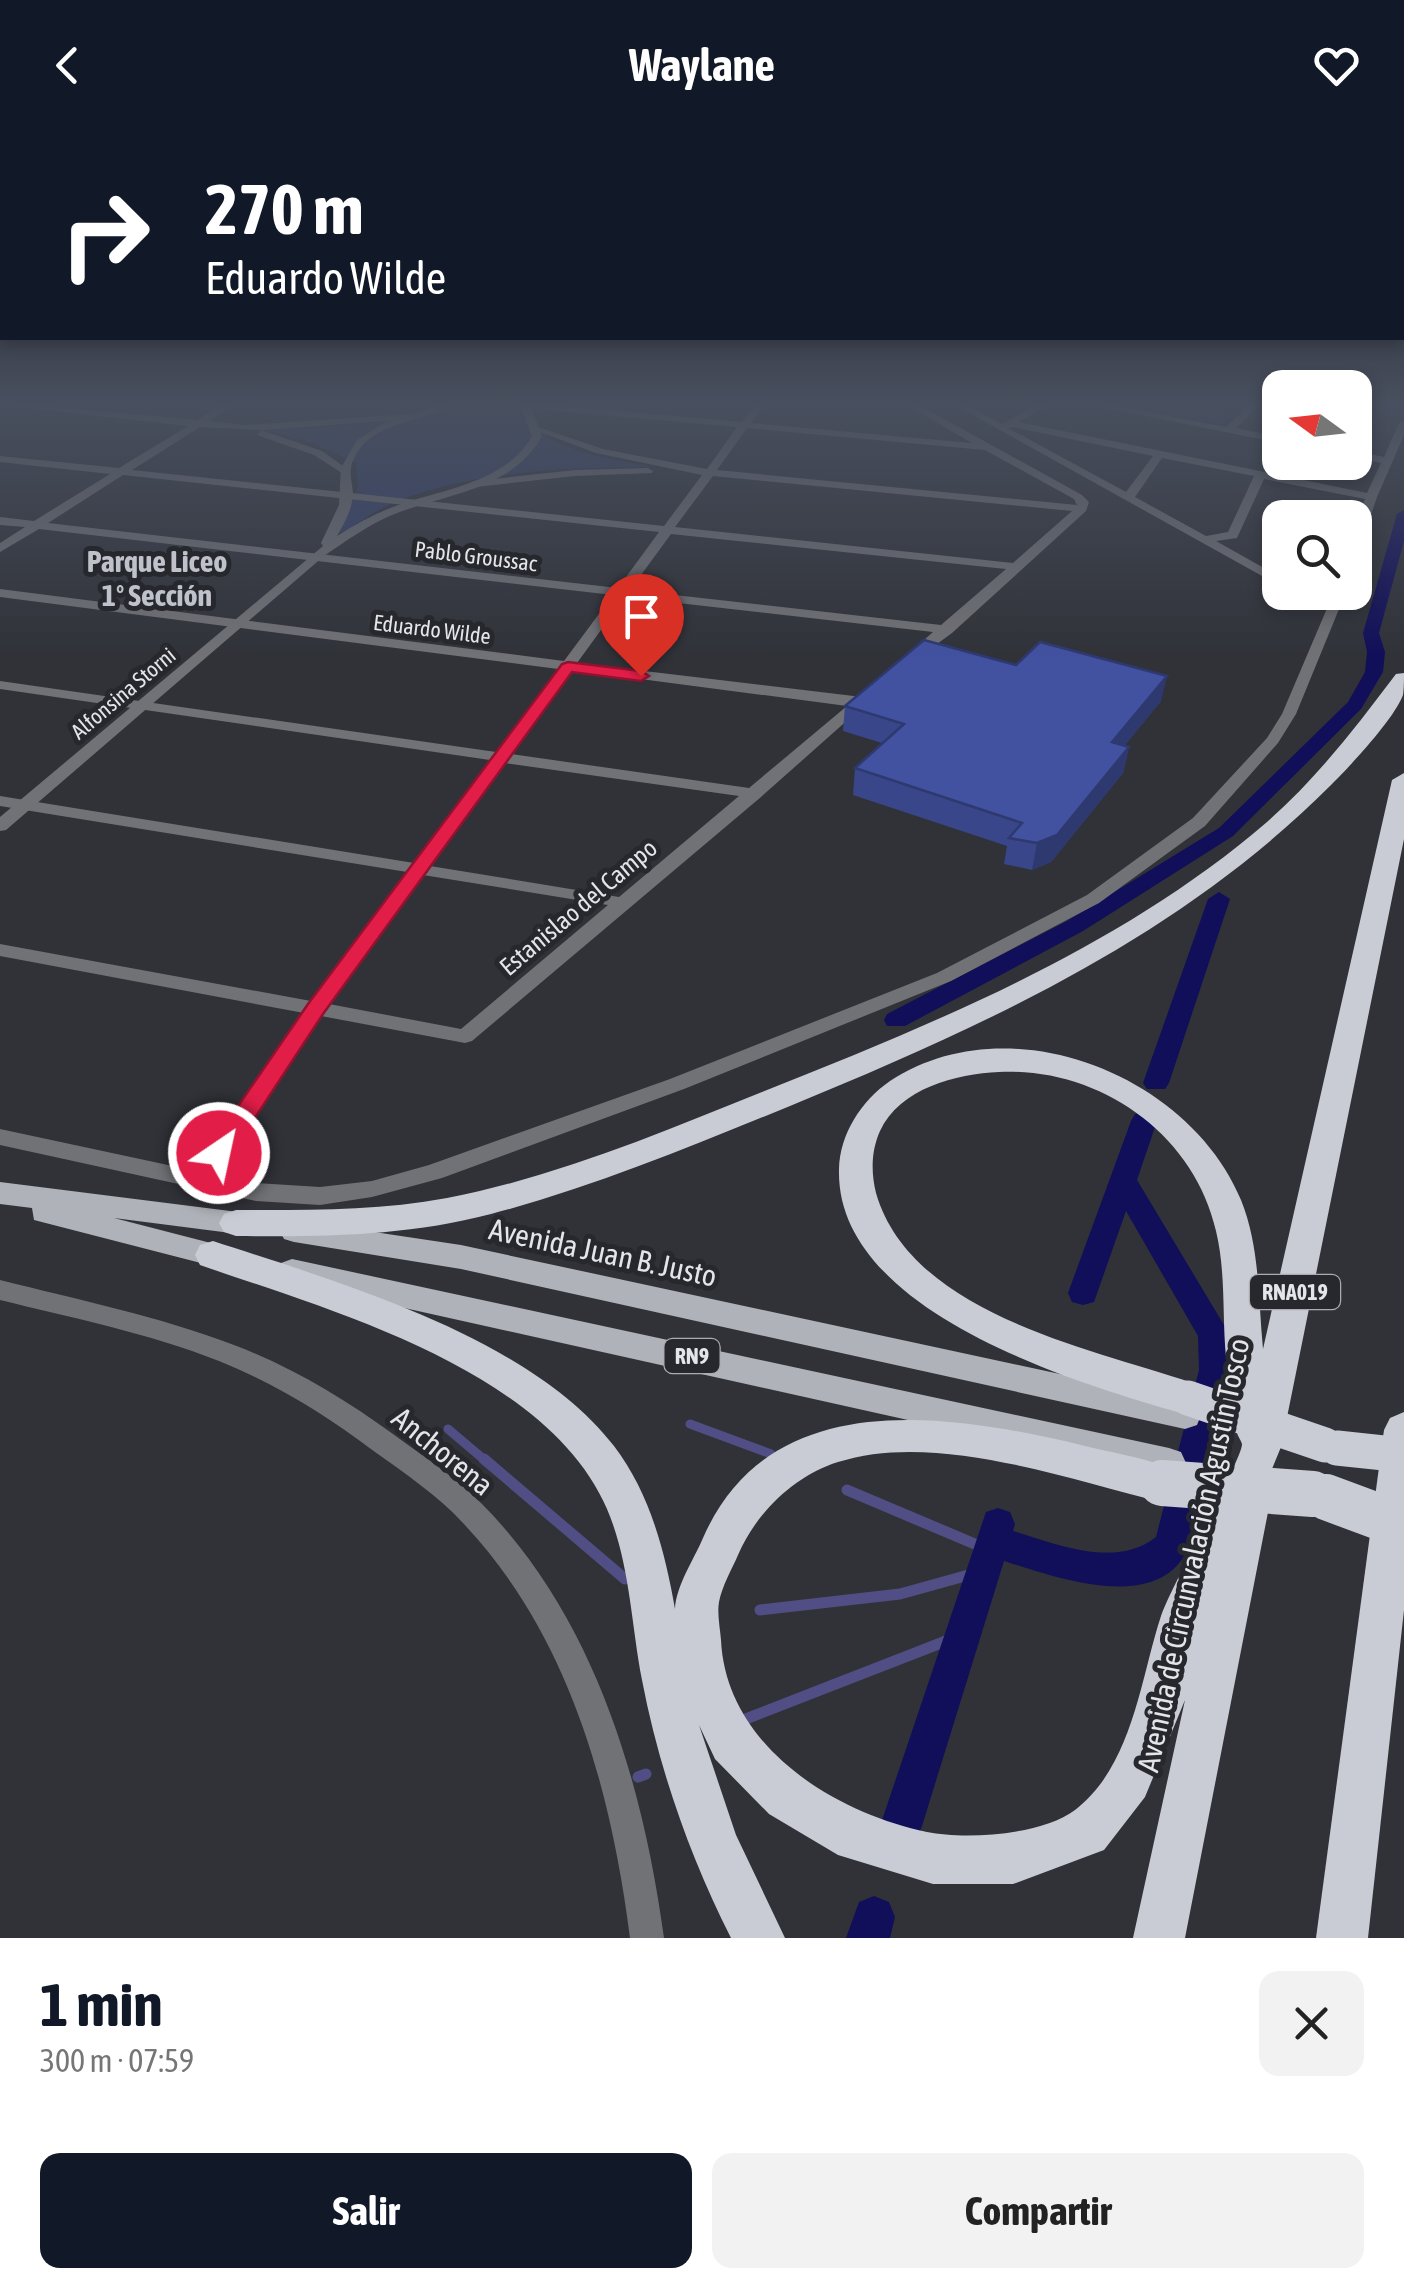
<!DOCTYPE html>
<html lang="es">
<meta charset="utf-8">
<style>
body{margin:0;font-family:"Asap Condensed",sans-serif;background:#f2f2f2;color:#222;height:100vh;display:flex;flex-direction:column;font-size:38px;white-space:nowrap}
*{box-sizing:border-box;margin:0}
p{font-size:32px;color:#767676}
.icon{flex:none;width:55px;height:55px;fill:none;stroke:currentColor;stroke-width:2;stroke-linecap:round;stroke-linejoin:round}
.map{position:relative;height:1808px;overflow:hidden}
.panel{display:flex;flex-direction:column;background:#fff;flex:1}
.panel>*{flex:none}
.guide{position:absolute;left:0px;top:0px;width:1405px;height:210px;box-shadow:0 5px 15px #0003;background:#111827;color:#fff;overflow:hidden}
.needle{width:65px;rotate:285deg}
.tools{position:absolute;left:1262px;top:240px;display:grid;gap:20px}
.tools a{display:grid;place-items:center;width:110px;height:110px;border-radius:20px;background:#fff;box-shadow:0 5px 15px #0003;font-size:50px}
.pin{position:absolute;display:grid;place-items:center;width:85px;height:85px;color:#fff;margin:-102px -42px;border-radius:50% 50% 50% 0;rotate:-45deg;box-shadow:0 0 10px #0007}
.pin .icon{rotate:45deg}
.me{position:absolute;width:110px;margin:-55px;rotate:34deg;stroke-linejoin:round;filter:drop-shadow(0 0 8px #0008)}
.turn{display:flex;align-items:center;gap:35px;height:210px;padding:0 40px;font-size:45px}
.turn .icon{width:130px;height:130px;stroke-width:2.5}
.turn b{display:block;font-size:70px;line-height:85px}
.round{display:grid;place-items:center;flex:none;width:105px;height:105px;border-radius:20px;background:#f2f2f2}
.summary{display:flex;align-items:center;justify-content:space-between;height:170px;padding:0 40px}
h1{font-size:60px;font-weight:700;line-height:75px;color:#111827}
.primary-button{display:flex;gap:20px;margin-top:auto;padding:20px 40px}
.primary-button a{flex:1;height:115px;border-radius:20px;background:#111827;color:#fff;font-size:40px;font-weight:700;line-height:115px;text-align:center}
.primary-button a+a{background:#f2f2f2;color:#222}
header{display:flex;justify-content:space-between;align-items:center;height:130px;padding:0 40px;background:#111827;color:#fff;font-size:45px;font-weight:700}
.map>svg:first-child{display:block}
.green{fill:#343f6b}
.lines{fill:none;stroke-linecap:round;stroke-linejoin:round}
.stream-far1{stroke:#504e85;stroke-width:9}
.stream{stroke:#504e85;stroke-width:11}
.canal{fill:#110e5a;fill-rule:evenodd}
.minor{fill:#717276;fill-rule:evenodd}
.tertiary{fill:#717276;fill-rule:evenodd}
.primary{fill:#b0b2b9;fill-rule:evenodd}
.motorway{fill:#c9ccd4;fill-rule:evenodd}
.motorway-bridge-far1{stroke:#c9ccd4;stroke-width:35}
.motorway-bridge{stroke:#c9ccd4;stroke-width:46}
.wall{fill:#39468a}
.shaded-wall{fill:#2e3970}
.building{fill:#4251a0;stroke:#2e3970;stroke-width:2.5}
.route{fill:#e11d48;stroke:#92132f;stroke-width:2.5}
.labels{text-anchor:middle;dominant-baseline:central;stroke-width:10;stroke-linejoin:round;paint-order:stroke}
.far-street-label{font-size:22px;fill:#e3e5e9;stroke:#26282e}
.shield{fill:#26282e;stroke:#aaacb1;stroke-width:2.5}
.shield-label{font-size:22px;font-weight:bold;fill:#e3e5e9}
.street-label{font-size:25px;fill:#e3e5e9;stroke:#26282e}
.far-district-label{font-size:30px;font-weight:bold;fill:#bfc2ca;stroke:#26282e}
.near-street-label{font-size:30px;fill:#e3e5e9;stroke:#26282e}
</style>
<header><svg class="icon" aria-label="back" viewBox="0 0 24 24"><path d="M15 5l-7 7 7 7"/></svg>Waylane<svg class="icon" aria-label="heart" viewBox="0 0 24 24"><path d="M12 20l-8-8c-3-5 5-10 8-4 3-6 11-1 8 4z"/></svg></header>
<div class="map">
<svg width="1404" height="1808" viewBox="0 0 1404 1808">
<rect width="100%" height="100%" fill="#303238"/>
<g class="green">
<path d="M459 275H514C541 321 603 327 651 337 566 338 480 340 400 370 379 378 359 393 339 404L358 357 356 333 312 313 258 298C327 299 392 295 459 275Z"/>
<path d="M1157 275H1199L1232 281 1220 294 1150 281Z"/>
</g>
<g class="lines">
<g class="stream-far1">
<path d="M690 1294 771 1324"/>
<path d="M448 1299 487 1332"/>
</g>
<g class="stream">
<path d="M484 1329 625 1449"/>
<path d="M847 1360 989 1420"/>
<path d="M760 1480 900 1464 983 1441"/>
<path d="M738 1592 964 1504"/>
<path d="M638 1647 646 1644"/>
</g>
<g class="canal">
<path d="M1404 380V411L1379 503 1385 522 1383 542 1361 579 1233 706 1083 801 905 896H887L884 890 887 884 1067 791 1219 698 1348 572 1365 542 1367 522 1363 503 1397 384Z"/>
<path d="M1219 762 1230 769 1169 953 1165 959H1147L1143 953 1208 769Z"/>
<path d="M1144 981 1153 984 1157 991 1137 1050 1230 1205 1231 1240 1189 1417C1159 1486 1055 1447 1004 1431L922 1696 916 1711 901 1717 886 1711 880 1696 986 1382 998 1378 1010 1382 1015 1394 1013 1401C1057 1414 1116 1439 1156 1407L1199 1240 1198 1206 1126 1081 1094 1172 1083 1175 1072 1172 1068 1163 1131 991 1135 984Z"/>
<path d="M874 1766 889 1772 895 1787 890 1808H846L859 1772Z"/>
</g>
<g class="minor">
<path d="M1 275H35L197 290 221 275H233L209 291 245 295 410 284 414 289 261 300 322 321 349 340V344L345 345 314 325 257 305 261 300 200 297 132 340 664 396 702 345 596 323 532 299V295L603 319 707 339 737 297 523 278 518 275H554L742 292 754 275H764L751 293 972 313 907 275H919L1082 365 1089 372 1086 381 952 503 911 533 906 532V526L933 502 625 467 577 533 862 567 869 571 761 667 472 911 465 913 321 886 216 1045 256 1053 320 1057 372 1051 429 1035 670 949 937 843 1087 765 1193 688 1267 608 1282 584 1328 476 1294 462H1314L1331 468 1333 462H1346L1296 584 1278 613 1205 696 1099 773 951 851 684 959 442 1048 372 1067 320 1075 256 1071 0 1015V999L196 1041 304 883 0 826V814L311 871 407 742 0 676V666L414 733 490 630 0 559V551L496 622 558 539 0 467V459L564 531 613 465 39 399 0 422V413L25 397 0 395V387L34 391 110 344 0 332V326L119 338 188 296ZM747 298 985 320 1074 369 1077 375 717 340ZM123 345 659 402 618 458 48 393ZM713 346 1072 381 1013 433 675 397ZM671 404 1006 439 941 495 630 460ZM572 540 847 576 749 658 511 624ZM505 633 739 666 619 767 430 736ZM423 745 608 775 461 899 329 874Z"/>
<path d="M955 275H967L1002 294 1036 275H1048L1019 292 1367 363 1381 333 1355 327V321L1384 327 1399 293 1404 290V305L1377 367 1359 420 1355 421V399L1365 369 1264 349 1237 408 1216 411 1280 447V456ZM1012 297 1153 326 1126 362 1008 298ZM1162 328 1254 346 1228 402 1206 406 1135 367Z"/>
<path d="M1092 275H1111L1226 297 1249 275H1260L1236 298 1280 307V313Z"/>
<path d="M648 338 653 341 652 343 575 346 475 357 469 354 475 351 575 340Z"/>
<path d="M0 1150C79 1170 158 1186 234 1215 292 1237 343 1268 393 1304 423 1326 455 1347 482 1374 595 1488 643 1654 664 1808H630C611 1659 569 1505 463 1393 438 1366 406 1344 375 1322 326 1285 276 1254 219 1231 148 1203 73 1188 0 1170Z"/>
</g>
<path class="tertiary" d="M439 275H454C421 293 361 292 351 338 350 346 352 354 353 362 353 378 345 392 337 406 357 393 378 382 401 374 446 359 507 351 532 306L520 275H530L542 306C513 360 444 364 392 385 368 395 346 411 324 426L6 700 0 701V687L323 416 321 413 339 375 341 338 357 310 384 293Z"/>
<g class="primary">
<path d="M0 1052 254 1084 264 1087 268 1095 264 1103 254 1106 114 1088 238 1120 243 1128 238 1136 228 1140 34 1090 32 1078 0 1074Z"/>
<path d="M294 1090 461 1115 1185 1271 1197 1275 1201 1285 1197 1295 1185 1299 461 1139 294 1112 284 1109 280 1101 284 1093Z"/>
<path d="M292 1129 1169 1318 1181 1322 1186 1333 1181 1344 1169 1348 292 1153 281 1149 277 1141 281 1133Z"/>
</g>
<g class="motorway">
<path d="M1404 543C1404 549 1404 559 1403 565 1394 589 1351 635 1332 654 1181 806 987 895 790 976 692 1016 594 1057 491 1084 407 1106 323 1107 236 1106L224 1102 219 1093 224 1084 236 1080C307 1080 377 1081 447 1068 556 1047 660 1003 762 962 938 892 1122 817 1267 692 1317 648 1356 597 1396 544Z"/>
<path d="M1404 643V709L1281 1317 1262 1363 1269 1377 1185 1808H1133L1185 1570 1145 1667 1104 1720 1013 1754H933L838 1725 769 1684 715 1629 699 1595 736 1705 785 1808H731C690 1727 659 1639 642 1550 631 1493 630 1433 607 1379 547 1240 332 1181 200 1135L195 1125 200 1115 213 1111C341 1153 530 1207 614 1316 650 1363 665 1422 675 1479 676 1456 694 1429 703 1408 769 1257 942 1283 1073 1313 1107 1322 1143 1327 1176 1340L1182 1353 1176 1366 1162 1372C1066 1349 935 1301 838 1332 794 1346 756 1383 738 1425 732 1439 722 1456 719 1472 717 1483 720 1498 721 1510 726 1615 832 1682 927 1702 966 1710 1042 1705 1075 1680 1133 1635 1140 1550 1161 1486 1171 1456 1243 1328 1242 1314 1241 1310 1238 1307 1237 1303 1230 1280 1229 1252 1226 1227 1222 1185 1226 1143 1216 1101 1194 1003 1098 937 999 942 956 944 900 958 880 1001 871 1021 871 1043 876 1063 912 1187 1097 1219 1202 1256L1207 1268 1202 1280 1188 1285C1080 1254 835 1183 839 1039 840 1004 861 971 890 951 1008 873 1189 944 1241 1070 1260 1117 1258 1168 1263 1219L1392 650Z"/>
<path d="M1404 1282V1480L1368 1808H1316L1384 1300 1390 1288Z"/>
</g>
<g class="motorway-bridge-far1">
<path d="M1188 1268 1325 1315"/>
<path d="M1337 1318 1404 1325"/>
</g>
<g class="motorway-bridge">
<path d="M1162 1353 1313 1364"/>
<path d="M1326 1367 1404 1396"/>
</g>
</g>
<path class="wall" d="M1016 535 1161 571 1125 615 1129 617 1123 643 1051 732 1032 740 1004 734 1007 716 853 665 855 638 882 613 843 601 845 576Z"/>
<g class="shaded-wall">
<path d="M1167 546 1161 571 1106 638 1112 612Z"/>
<path d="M1129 617 1123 643 1051 732 1032 740 1037 713Z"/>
</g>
<path class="building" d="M924 510 1016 535 1040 512 1167 546 1112 612 1129 617 1057 705 1037 713 1009 708 1022 693 855 638 904 594 845 576Z"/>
<linearGradient id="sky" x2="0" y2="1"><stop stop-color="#1a1c1f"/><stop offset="0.52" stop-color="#484f5e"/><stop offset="1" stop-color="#484f5e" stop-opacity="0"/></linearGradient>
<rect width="1404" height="528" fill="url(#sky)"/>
<path class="route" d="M568 532 641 541 649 546 641 551 572 542 323 884 228 1029H210L207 1023 210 1017 308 874 562 534Z"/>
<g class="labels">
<g class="far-street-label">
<text transform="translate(476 426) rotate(7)">Pablo Groussac</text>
<text transform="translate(432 499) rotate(7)">Eduardo Wilde</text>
<text transform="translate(123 563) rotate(-40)">Alfonsina Storni</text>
</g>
<g class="shield">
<rect x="1250" y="1145" width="90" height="34" rx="8"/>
<rect x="664.5" y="1209" width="55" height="34" rx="8"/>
</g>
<g class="shield-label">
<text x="1295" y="1162">RNA019</text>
<text x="692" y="1226">RN9</text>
</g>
<g class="street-label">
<text transform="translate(578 777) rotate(-40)">Estanislao del Campo</text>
</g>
<g class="far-district-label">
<text x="157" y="431">Parque Liceo<tspan x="157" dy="34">1° Sección</tspan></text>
</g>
<g class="near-street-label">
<text transform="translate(603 1122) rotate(12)">Avenida Juan B. Justo</text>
<text transform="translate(443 1321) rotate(39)">Anchorena</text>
<text transform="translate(1193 1425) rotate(-78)">Avenida de Circunvalación Agustín Tosco</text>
</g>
</g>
</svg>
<div class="tools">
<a><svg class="needle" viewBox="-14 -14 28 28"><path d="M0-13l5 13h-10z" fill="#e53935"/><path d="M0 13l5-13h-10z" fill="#767676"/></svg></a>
<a><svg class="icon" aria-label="search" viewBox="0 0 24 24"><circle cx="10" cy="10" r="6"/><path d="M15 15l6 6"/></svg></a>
</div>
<div class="pin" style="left:641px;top:546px;background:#d93025"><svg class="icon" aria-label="arrive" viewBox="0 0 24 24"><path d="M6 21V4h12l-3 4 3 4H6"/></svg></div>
<svg class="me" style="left:219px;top:1023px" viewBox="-20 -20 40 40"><circle r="17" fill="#e11d48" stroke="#fff" stroke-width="3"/><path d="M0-11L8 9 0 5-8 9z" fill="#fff"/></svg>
<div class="guide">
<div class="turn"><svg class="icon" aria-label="right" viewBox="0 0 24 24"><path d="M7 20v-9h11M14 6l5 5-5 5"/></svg><div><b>270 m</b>Eduardo Wilde</div></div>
</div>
</div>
<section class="panel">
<div class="summary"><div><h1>1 min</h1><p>300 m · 07:59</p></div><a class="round"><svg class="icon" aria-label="close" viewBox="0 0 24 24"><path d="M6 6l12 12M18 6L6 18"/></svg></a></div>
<div class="primary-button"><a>Salir</a><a>Compartir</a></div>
</section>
